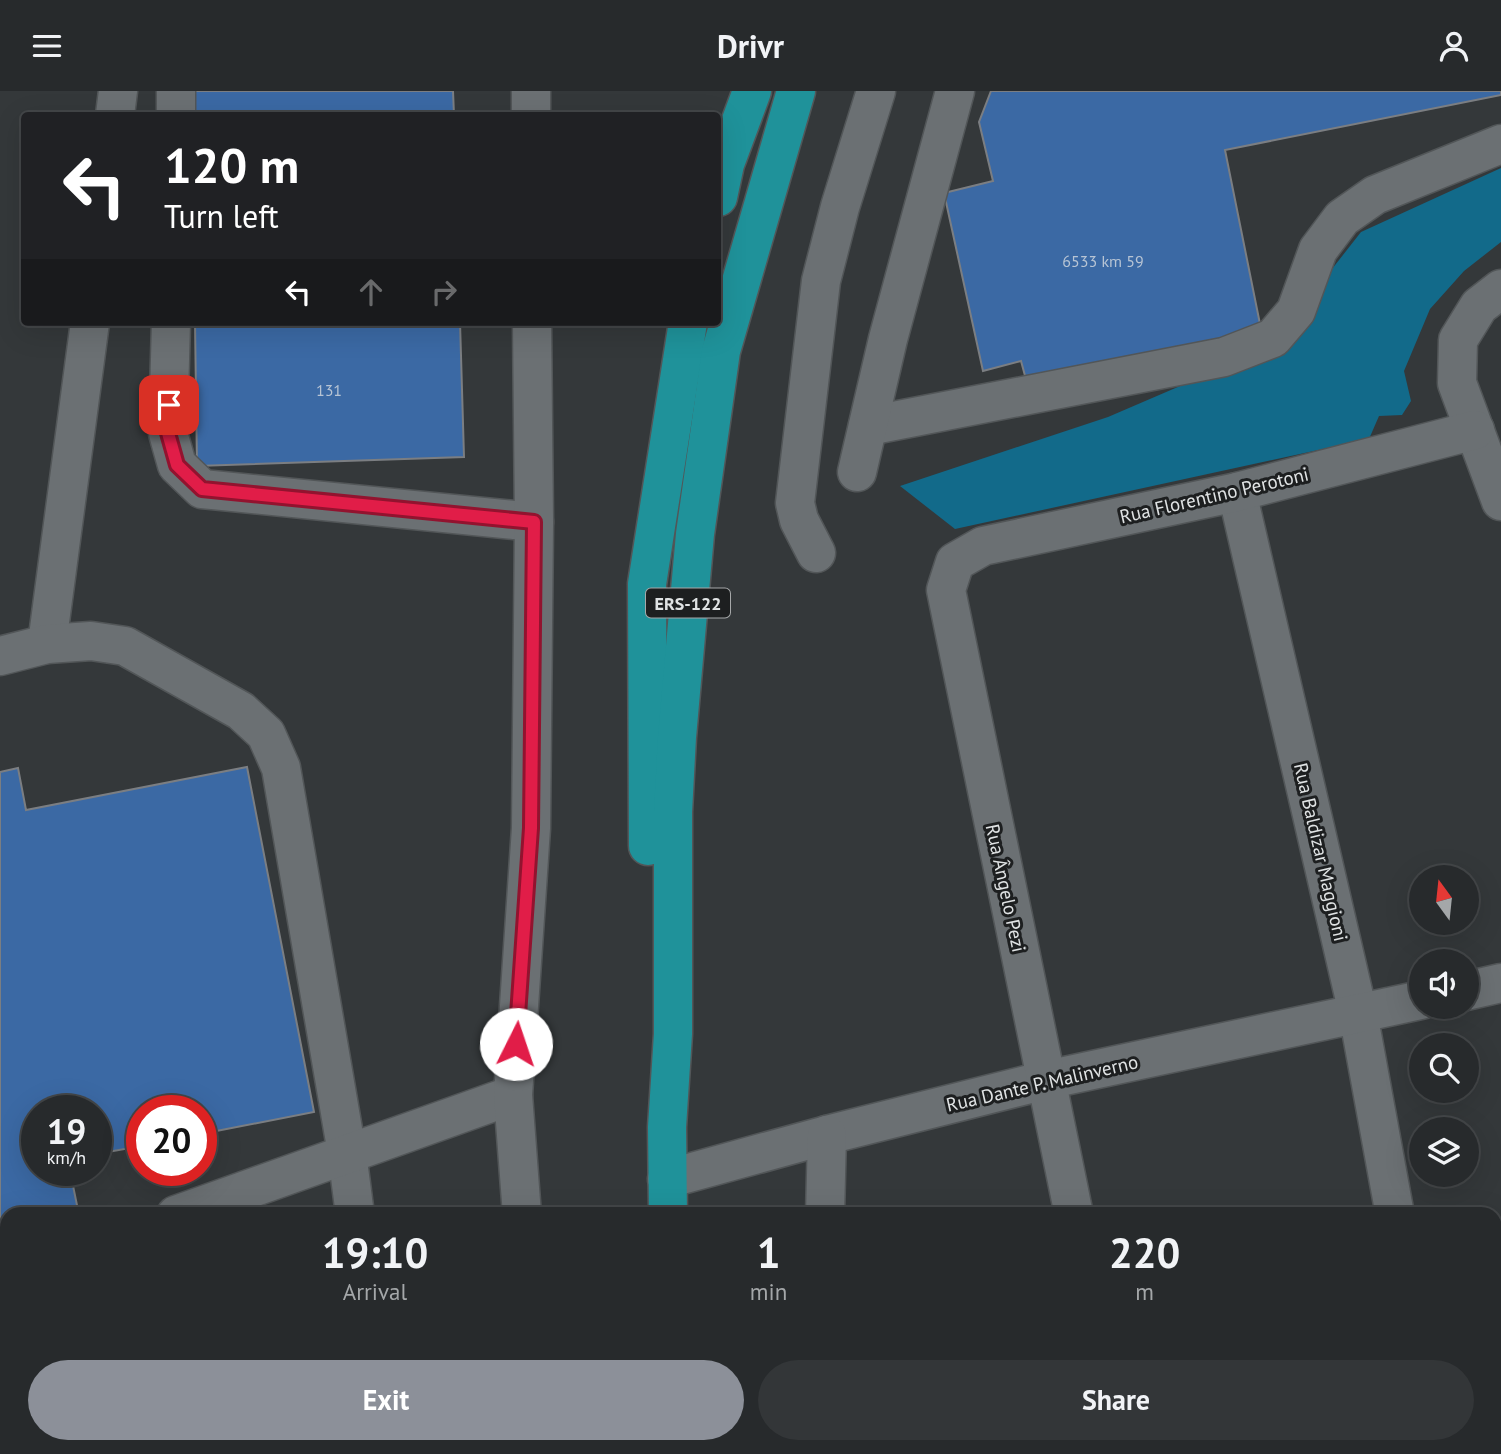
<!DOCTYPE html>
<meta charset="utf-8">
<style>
body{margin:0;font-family:"PT Sans",sans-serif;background:#333638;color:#f1f3f6;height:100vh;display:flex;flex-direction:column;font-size:26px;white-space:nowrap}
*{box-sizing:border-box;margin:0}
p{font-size:23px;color:#a4a7a9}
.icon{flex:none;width:38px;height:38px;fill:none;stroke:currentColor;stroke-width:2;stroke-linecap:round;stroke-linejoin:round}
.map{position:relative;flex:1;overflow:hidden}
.side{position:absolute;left:0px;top:1116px;width:1502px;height:247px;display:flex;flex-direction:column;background:#272a2c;border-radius:21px 21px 0 0;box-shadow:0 7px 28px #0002,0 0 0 2px #434648}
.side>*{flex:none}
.top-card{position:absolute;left:21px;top:21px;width:700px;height:214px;border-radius:7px;box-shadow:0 7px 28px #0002,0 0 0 2px #434648;background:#202124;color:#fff;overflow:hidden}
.needle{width:46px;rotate:345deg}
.controls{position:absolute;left:1409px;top:774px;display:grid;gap:14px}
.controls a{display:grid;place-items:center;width:70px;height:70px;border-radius:50%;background:#272a2c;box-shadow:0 7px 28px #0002,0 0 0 2px #434648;font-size:35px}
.speed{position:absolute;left:21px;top:1004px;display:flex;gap:14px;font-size:35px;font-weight:700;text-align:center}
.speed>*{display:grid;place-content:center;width:91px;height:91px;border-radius:50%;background:#272a2c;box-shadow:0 7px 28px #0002,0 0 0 2px #434648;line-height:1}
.speed small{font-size:18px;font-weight:400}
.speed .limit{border:10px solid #d22;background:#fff;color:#111}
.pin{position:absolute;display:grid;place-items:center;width:60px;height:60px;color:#fff;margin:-30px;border-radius:14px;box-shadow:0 4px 10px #0006}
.me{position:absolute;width:77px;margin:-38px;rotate:4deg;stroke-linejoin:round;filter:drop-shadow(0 0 5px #0008)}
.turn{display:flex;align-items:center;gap:24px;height:147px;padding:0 28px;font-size:32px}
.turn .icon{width:91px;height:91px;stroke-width:2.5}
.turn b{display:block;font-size:49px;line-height:60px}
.lanes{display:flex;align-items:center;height:66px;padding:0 28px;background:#0003;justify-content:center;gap:35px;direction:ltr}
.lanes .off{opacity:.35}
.eta{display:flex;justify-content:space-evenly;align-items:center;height:119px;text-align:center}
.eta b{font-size:42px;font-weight:700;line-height:49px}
.action{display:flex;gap:14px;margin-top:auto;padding:14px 28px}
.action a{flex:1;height:80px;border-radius:42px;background:#8c9099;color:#fff;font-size:28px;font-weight:700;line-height:80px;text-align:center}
.action a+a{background:#333638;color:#f1f3f6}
header{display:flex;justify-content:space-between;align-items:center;height:91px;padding:0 28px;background:#272a2c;font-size:32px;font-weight:700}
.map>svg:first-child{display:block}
.green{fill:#126a8a}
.building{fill:#3b69a4;stroke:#7b7e82;stroke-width:2}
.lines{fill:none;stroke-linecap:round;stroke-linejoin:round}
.minor-casing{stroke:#525658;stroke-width:41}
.highway-casing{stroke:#525658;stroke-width:41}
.minor{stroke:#6b7073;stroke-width:38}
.highway{stroke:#1f929a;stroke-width:38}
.route-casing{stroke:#92132f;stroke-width:18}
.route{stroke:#e11d48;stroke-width:12}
.labels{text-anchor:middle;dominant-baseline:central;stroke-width:6;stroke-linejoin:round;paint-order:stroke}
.number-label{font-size:16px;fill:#b7c4d4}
.shield{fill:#1d1f20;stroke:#a6a8a9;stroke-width:2}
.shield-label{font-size:18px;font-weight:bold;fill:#e0e3e4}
.street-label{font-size:19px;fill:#e0e3e4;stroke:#1d1f20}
</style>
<header><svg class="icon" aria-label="menu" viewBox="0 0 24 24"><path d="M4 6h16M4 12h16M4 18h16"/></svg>Drivr<svg class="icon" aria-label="person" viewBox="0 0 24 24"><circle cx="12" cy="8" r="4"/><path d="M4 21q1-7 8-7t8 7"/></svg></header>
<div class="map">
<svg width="1501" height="1363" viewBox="0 0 1501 1363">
<rect width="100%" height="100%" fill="#34383a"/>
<path class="green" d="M1501 77V151L1464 180 1430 218 1404 280 1411 310 1402 324 1379 325 1369 348 955 438 900 395 1108 326 1292 247 1321 192 1361 141Z"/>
<g class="building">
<path d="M191 0H453L454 24H192Z"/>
<path d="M991 0H1501V4L1225 59 1261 238 1027 292 1021 270 983 280 944 102 993 90 979 31Z"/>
<path d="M195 231H460L464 366 197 375Z"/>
<path d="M247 676 314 1021 201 1043V1020H142V1055L96 1063V1020H37V1080H70L79 1124H7V1356H349L350 1363H0V681L18 677 26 719Z"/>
</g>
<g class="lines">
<g class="minor-casing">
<g id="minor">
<path d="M531 0V24"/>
<path d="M115 24 118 0"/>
<path d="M176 24V0"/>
<path d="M1501 198 1479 215 1458 249 1457 292 1501 410"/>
<path d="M171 231 168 342 177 374 202 398 534 431"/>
<path d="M868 335 1224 266 1273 247 1296 220 1318 159 1342 127 1375 104 1501 53"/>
<path d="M857 381 888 248 955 0"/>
<path d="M1237 401 1358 922 1395 1124"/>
<path d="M816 462 799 429 795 412 821 190 840 116 876 0"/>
<path d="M47 553 90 231"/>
<path d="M0 565 47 553 91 550 125 555 241 620 266 643 281 677 347 1062 355 1124"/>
<path d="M1466 900 1501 892"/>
<path d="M667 1088 827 1044 1046 989 1421 909"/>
<path d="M176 1124 513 1004"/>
<path d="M522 1124 513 1004 531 737 534 431 532 231"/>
<path d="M825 1124 827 1044"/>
<path d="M1074 1124 946 499 955 471 983 455 1237 401 1475 339"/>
<path d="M1123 1356 1125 1363"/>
<path d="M1438 1356 1439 1363"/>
<path d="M819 1363V1356"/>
</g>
</g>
<g class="highway-casing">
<g id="highway">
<path d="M718 106 725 73 752 0"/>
<path d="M648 755 647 493 688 231"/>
<path d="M668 1124 667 1036 673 943V721L677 646 695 443 721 260 796 0"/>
<path d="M670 1356V1363"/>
</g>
</g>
<use href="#minor" class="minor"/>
<use href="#highway" class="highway"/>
</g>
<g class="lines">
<g class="route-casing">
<path id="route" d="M169 314 168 342 177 374 202 398 534 431 531 737 516 953"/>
</g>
<use href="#route" class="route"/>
</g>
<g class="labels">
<g class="number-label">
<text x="1103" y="170">6533 km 59</text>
<text x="329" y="299">131</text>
</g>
<rect class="shield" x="646" y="497.5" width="84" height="29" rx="5"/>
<g class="shield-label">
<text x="688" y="512">ERS-122</text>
</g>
<g class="street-label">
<text transform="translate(1214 404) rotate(-13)">Rua Florentino Perotoni</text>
<text transform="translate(1321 761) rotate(77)">Rua Baldizar Maggioni</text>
<text transform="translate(1006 797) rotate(78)">Rua Ângelo Pezi</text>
<text transform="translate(1042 992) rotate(-13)">Rua Dante P. Malinverno</text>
</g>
</g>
</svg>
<div class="controls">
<a><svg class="needle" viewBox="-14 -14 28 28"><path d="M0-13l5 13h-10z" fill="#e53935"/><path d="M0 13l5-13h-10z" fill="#a4a7a9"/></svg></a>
<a><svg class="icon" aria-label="sound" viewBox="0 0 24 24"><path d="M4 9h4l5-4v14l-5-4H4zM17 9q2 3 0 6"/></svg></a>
<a><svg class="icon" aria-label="search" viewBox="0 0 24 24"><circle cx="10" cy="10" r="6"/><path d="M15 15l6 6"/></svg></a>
<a><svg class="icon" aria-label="layers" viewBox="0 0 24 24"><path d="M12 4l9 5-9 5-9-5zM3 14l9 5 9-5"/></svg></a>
</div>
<div class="speed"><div>19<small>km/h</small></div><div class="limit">20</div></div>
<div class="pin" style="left:169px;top:314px;background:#d93025"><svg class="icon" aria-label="arrive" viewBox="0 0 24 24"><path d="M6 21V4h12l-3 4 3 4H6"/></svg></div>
<svg class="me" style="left:516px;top:953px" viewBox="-20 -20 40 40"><circle r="19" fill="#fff"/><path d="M0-13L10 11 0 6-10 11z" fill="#e11d48"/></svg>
<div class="top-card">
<div class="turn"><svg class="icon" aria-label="left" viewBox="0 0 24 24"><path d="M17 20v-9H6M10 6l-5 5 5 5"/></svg><div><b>120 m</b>Turn left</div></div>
<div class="lanes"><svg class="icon" aria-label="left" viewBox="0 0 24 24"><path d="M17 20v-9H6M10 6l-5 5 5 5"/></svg><svg class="icon off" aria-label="ahead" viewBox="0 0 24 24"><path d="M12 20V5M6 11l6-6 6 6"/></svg><svg class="icon off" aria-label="right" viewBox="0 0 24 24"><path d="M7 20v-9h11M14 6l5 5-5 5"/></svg></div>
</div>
<section class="side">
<div class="eta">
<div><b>19:10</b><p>Arrival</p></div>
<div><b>1</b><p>min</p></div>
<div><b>220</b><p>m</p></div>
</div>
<div class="action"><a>Exit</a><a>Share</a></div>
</section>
</div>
